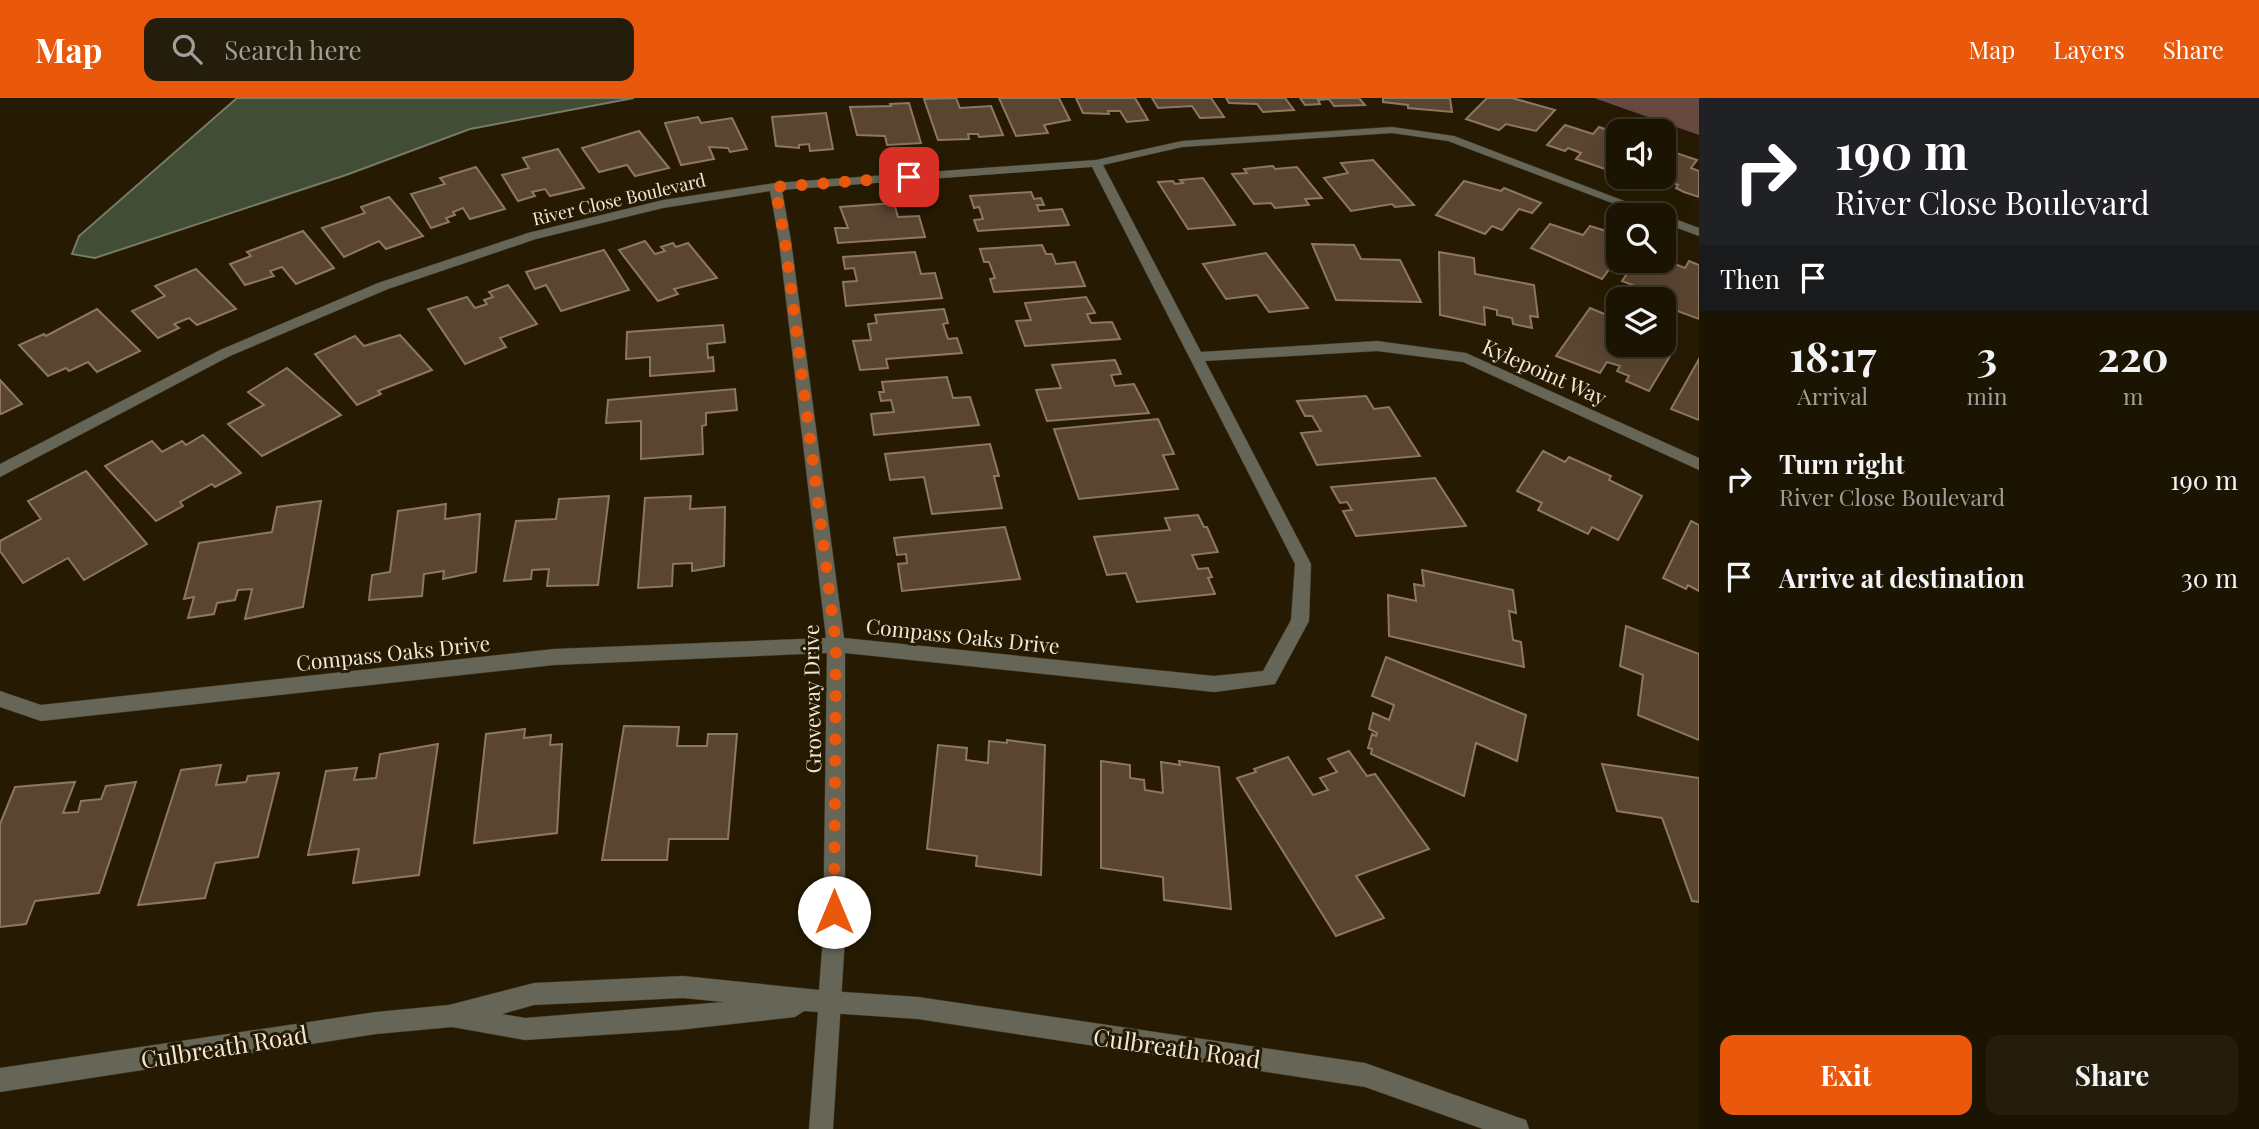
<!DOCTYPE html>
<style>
body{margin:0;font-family:"Playfair Display",serif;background:#251d0c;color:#f1f3f6;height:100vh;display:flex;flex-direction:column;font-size:26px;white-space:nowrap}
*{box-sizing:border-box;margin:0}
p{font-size:23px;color:#a09e99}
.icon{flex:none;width:38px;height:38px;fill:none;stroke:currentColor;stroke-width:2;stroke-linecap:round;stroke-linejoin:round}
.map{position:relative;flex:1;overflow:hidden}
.sheet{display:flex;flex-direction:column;background:#1c1402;width:560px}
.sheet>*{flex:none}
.guide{background:#202124;color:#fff;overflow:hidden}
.buttons{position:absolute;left:1606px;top:21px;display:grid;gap:14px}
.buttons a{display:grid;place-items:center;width:70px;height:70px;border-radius:14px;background:#1c1402;box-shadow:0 7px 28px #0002,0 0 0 2px #3a3324;font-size:35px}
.pin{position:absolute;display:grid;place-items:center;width:60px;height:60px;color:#fff;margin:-30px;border-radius:14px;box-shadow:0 4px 10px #0006}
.me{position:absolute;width:77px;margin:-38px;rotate:0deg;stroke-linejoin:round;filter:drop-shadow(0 0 5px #0008)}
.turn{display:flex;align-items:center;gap:24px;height:147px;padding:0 21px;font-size:32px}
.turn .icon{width:91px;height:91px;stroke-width:2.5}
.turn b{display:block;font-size:49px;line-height:60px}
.then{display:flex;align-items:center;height:66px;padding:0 21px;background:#0003;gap:14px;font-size:26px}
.eta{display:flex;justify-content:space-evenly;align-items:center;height:119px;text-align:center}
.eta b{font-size:42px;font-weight:700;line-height:49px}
.button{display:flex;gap:14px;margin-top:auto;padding:14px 21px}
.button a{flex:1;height:80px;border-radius:14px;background:#ea580c;color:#fff;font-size:28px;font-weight:700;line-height:80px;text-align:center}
.button a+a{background:#251d0c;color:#f1f3f6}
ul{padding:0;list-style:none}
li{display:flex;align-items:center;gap:21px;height:98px;padding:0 21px}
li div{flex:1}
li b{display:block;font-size:26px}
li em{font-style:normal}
header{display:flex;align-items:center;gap:42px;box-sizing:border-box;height:98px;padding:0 35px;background:#ea580c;color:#fff}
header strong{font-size:33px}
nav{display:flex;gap:38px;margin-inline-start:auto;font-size:24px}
.search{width:490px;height:63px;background:#251d0c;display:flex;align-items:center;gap:18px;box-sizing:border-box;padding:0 24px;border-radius:14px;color:#a09e99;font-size:26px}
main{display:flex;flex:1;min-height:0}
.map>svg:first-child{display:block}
.forest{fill:#674a41}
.water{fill:#414d35;stroke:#757b66;stroke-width:2}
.building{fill:#5a4531;stroke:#8f7661;stroke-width:2}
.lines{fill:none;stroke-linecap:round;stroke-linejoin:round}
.minor-casing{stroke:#423820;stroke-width:1}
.tertiary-casing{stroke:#423820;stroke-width:1}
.minor{fill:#656558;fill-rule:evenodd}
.tertiary{fill:#656558;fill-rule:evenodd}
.route{stroke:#ea580c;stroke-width:12;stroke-dasharray:0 21.6}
.labels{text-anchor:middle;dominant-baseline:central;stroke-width:6;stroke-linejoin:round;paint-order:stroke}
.far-street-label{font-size:18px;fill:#efe7d8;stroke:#261b02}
.street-label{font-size:21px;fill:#efe7d8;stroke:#261b02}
.near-street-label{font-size:24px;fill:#efe7d8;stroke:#261b02}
</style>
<header>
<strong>Map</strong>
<div class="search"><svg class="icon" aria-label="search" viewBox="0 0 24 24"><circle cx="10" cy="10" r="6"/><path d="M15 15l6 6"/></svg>Search here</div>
<nav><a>Map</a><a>Layers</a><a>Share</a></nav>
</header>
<main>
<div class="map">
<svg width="1699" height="1031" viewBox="0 0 1699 1031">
<rect width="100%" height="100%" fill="#261b02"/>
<path class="forest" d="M1594 0H1699V37Z"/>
<path class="water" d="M237 0H634L470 31 346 77 95 160 72 156 79 138Z"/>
<g class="building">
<path d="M956 0 960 10 991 8 1003 37 979 39 978 36H968L969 41 938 42 924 1Z"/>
<path d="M999 0H1059L1070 22 1044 27 1048 35 1016 38Z"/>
<path d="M1076 0H1135L1148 22 1127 24 1120 13H1108L1109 16 1083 15Z"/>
<path d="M1152 0H1211L1224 19 1200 20 1192 8 1158 10Z"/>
<path d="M1226 0H1285L1294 12 1263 14 1257 6 1229 5Z"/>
<path d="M1300 0H1359L1365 7 1334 8 1329 1 1318 2 1320 6 1305 7Z"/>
<path d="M1383 0H1450L1452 14 1408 10V7L1383 4Z"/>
<path d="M1487 0H1512L1555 12 1536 33 1506 26 1499 32 1466 21Z"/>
<path d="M909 5 921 45 887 47 885 38 857 37 850 9 891 8 890 6Z"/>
<path d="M826 15 833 51 810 53 809 46 799 47V50L776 48 772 19Z"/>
<path d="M698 19 701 25 732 20 747 51 730 54 728 50 709 49 714 61 681 67 665 25Z"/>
<path d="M1565 27 1593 36 1599 29 1619 36V63L1611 73 1576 61 1581 55 1568 50 1565 53 1547 47Z"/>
<path d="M639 33 669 70 635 78 627 67 599 74 582 50Z"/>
<path d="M558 51 584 90 550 98 545 91 532 94 535 98 518 103 502 77 529 70 523 60Z"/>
<path d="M1664 51 1697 62 1691 70 1699 73V99L1684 94 1676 90 1678 87 1668 83 1662 92 1636 83 1640 79H1664Z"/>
<path d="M1373 62 1414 107 1395 109 1392 106 1351 113 1324 80 1348 75 1341 65Z"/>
<path d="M1273 68 1275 71 1297 69 1322 100 1305 101 1309 107 1275 110 1271 105 1254 106 1232 76 1247 75 1244 71Z"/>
<path d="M476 69 505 111 470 121 463 110 453 114 455 117 446 120 449 124 431 130 411 96 445 86 440 80Z"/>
<path d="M1203 80 1212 93 1235 127 1188 131 1158 84 1173 83 1175 86 1183 85 1180 82Z"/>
<path d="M1464 83 1501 93 1504 90 1541 105 1532 115 1519 111 1502 132 1492 128 1485 136 1436 117Z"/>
<path d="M1031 94 1034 101 1041 100 1044 107H1037L1039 113 1062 111 1069 127 978 133 974 122 983 121 979 109 974 110 970 98Z"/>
<path d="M389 99 423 138 386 151 379 143 344 159 322 130 365 115 361 109Z"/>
<path d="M894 105 898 119 919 118 925 139 838 145 835 130H848L840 109Z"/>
<path d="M1550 126 1583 137 1590 128 1619 137V158L1602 181 1531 150Z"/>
<path d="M303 133 334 170 296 186 282 169 270 173 274 178 245 187 230 166 251 158 247 154Z"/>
<path d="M645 143 655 156 665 153 661 149 673 145 676 149 688 145 717 180 674 191 678 196 658 203 619 152Z"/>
<path d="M1312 146 1354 147 1361 161 1400 162 1421 204 1336 202Z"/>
<path d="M1042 147 1046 156H1052L1056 166 1075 164 1085 188 994 194 990 181 995 180 989 164H984L980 151Z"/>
<path d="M604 152 629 192 561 213 546 187 535 191 526 174Z"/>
<path d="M915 154 921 176 935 175 942 200 846 208 843 184 857 183 854 170 845 171 843 159Z"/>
<path d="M1439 154 1474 160 1475 176 1534 187 1538 219 1530 218 1532 230 1513 226 1512 220 1497 217V212L1484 209 1485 227 1440 217Z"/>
<path d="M1266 155 1308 210 1269 214 1257 197 1226 201 1203 166Z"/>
<path d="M1664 162 1685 170 1689 163 1699 167V221L1664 208 1663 199 1622 183 1636 163Z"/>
<path d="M196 171 236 211 197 227 189 220 174 226 179 230 158 240 132 213 165 198 155 188Z"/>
<path d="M508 187 537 226 500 240 506 249 465 266 428 211 467 199 475 210 487 206 484 202 493 199 489 194Z"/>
<path d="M1086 199 1095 215 1087 216 1091 225 1112 224 1120 241 1025 248 1016 223 1031 222 1025 205Z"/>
<path d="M1590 210 1619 222V247H1658L1673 253 1649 293 1626 283 1629 278 1617 273 1620 268 1607 264 1600 275 1556 258Z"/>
<path d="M97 211 140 253 97 274 88 264 69 273 66 270 48 278 19 247 44 236 46 238Z"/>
<path d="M944 211 948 225 943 226 948 241 957 240 962 255 886 261 888 270 860 272 853 243 871 242 868 226 877 225 875 217Z"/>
<path d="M723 227 725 244 707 246 708 260 713 259 714 273 650 278V259L626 261 627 234Z"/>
<path d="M400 237 432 272 378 293 381 296 357 307 315 256 355 238 364 248Z"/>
<path d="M1699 261V322L1671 311Z"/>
<path d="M1115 262 1121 276 1111 277 1115 288 1134 286 1149 315 1047 323 1036 292 1061 290 1052 267Z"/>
<path d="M287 270 341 317 262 358 228 326 264 307 248 294Z"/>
<path d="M947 279 953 300 970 299 979 327 874 337 871 316 894 314 891 302 881 303 879 294H884L882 284Z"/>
<path d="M0 282 22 306 1 316 0 315Z"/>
<path d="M735 291 737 312 706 315V327L702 328 703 356 641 361V323L606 325 608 302Z"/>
<path d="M1366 298 1374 311 1389 309 1420 358 1317 367 1301 335 1321 333 1312 318H1305L1297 303Z"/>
<path d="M1158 321 1174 356 1163 357 1178 391 1079 401 1054 331Z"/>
<path d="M203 337 241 375 215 389 212 386 180 404 183 408 156 423 105 368 152 343 162 354 182 343 186 347Z"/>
<path d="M990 346 999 378H994L1002 410 932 416 924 379 890 382 885 356Z"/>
<path d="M1543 353 1565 364 1569 359 1611 378 1609 382 1642 398 1618 442 1592 429 1588 436 1538 412 1542 405 1517 393Z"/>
<path d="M86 373 147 446 84 482 68 460 23 485 0 453V443L41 421 28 403Z"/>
<path d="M1435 380 1466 428 1356 438 1343 413 1352 412 1347 404 1340 405 1331 389Z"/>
<path d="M609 398 598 487 547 488 549 471 532 472 531 481 504 483 516 423 556 421 559 401Z"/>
<path d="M691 398 690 411 725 409 724 468 692 473V465L673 466 672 488 638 490 645 400Z"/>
<path d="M321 403 303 509 245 521 252 491 238 492 235 502 217 505 214 516 188 520 194 499 184 501 199 445 272 434 277 409Z"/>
<path d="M446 406 445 421 480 416 476 474 443 481 444 473 424 476 422 498 369 502 372 477 390 474 398 413Z"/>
<path d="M1198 417 1204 429H1207L1218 454 1192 457 1198 471 1208 470 1212 479 1208 480 1215 496 1137 504 1126 475 1107 477 1094 439 1170 432 1165 420Z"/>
<path d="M1691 423 1699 427V493L1688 487 1686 491 1663 480Z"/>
<path d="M1005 429 1020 481 902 493 898 466 907 465 906 456 897 457 894 440Z"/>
<path d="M1422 472 1513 492 1516 515 1509 513 1513 542 1521 544 1524 569 1389 538 1388 497 1416 503 1414 486 1424 488Z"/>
<path d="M1626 528 1699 556V642L1638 617 1643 577 1620 568Z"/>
<path d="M1386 559 1526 617 1517 663 1476 645 1464 698 1371 656 1372 651 1368 650 1372 636 1376 638 1377 635 1369 631 1373 615 1389 622 1394 607 1372 598Z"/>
<path d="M624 628 679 629 677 648H707L708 636H737L728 741H669L667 762H602Z"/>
<path d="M525 631 524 640 551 637 550 647 562 646 557 735 474 745 486 636Z"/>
<path d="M1007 642 1045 647 1041 777 976 768 977 758 927 751 938 647 967 650 966 662 988 665 989 643 1007 645Z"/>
<path d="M438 646 419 777 353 785 359 751 308 757 326 673 357 670 354 682 376 680 380 656Z"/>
<path d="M1349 653 1367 678 1375 676 1429 751 1356 778 1384 820 1336 838 1237 680 1256 674 1254 671 1288 659 1313 697 1328 692 1320 680 1337 674 1328 661Z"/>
<path d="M1101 663 1130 667V680L1144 682 1145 692 1163 695 1161 664 1180 667 1179 663 1219 669 1231 811 1164 802 1163 779 1101 770Z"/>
<path d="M1602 666 1699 680V804L1692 803 1662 720 1617 713Z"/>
<path d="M221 667 216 687 246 684 248 678 279 675 258 759 215 765 205 800 138 807 181 672Z"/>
<path d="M75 684 63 715 78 714 81 703 101 701 106 688 136 684 99 795 35 803 26 826 0 829V726L15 689Z"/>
</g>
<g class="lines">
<g class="minor-casing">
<g id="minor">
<path d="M1392 29 1454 38 1661 117H1644L1448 43 1392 35 1182 49 1103 67 1201 254 1377 243 1466 255 1699 360V372L1463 264 1377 253 1205 263 1311 466 1309 523 1275 586 1214 594 845 555V840L833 1031H809L818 914 804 913 795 919 678 932 525 942 452 929 376 936 0 994V970L376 914 449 907 534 885 683 878 819 892 823 840 827 555 554 567 41 623 0 609V593L41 607 554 551 826 540 779 143 770 93 663 110 536 141 388 191 230 258 0 379V366L220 252 378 185 528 135 663 102 775 85 1096 62 1182 43ZM1092 69 1295 466 1291 522 1263 573 1214 578 844 540 791 143 782 92ZM683 900 724 904 525 920 502 916 534 907Z"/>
<path d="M1664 117 1699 130V138L1664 125Z"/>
</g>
</g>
<g class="tertiary-casing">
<path id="tertiary" d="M829 893 918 899 1365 965 1517 1019 1526 1022 1529 1031H1483L1365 989 918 921 829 915 821 912 818 904 821 896Z"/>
</g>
<use href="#minor" class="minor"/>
<use href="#tertiary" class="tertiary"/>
</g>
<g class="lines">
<path class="route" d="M834 814 836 547 785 143 775 89 909 79"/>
</g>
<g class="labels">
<g class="far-street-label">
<text transform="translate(619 101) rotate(-13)">River Close Boulevard</text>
</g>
<g class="street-label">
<text transform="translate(1545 273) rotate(24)">Kylepoint Way</text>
<text transform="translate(963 537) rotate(6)">Compass Oaks Drive</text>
<text transform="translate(393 554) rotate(-6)">Compass Oaks Drive</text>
<text transform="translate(811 601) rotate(-91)">Groveway Drive</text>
</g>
<g class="near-street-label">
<text transform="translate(224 948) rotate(-9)">Culbreath Road</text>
<text transform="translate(1177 949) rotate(8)">Culbreath Road</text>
</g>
</g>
</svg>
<div class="buttons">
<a><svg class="icon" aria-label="sound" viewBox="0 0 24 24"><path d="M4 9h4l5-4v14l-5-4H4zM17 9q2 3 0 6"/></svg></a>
<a><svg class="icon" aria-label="search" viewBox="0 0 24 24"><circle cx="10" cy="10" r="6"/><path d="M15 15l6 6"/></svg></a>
<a><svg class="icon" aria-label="layers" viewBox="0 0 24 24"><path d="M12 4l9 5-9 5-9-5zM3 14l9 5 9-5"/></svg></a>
</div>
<div class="pin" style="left:909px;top:79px;background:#d93025"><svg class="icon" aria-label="arrive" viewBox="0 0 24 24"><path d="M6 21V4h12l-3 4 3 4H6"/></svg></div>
<svg class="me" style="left:834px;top:814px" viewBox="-20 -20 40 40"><circle r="19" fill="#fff"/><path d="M0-13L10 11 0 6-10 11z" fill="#ea580c"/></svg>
</div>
<section class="sheet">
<div class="guide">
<div class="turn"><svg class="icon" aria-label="right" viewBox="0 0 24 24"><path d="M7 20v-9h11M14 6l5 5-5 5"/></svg><div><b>190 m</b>River Close Boulevard</div></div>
<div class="then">Then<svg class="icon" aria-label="arrive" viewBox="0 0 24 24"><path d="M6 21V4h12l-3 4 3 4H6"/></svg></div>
</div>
<div class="eta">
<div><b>18:17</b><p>Arrival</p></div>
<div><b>3</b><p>min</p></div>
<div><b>220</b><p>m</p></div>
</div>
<ul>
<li><svg class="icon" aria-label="right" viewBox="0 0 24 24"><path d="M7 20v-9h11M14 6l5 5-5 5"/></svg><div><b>Turn right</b><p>River Close Boulevard</p></div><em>190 m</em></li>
<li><svg class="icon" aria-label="arrive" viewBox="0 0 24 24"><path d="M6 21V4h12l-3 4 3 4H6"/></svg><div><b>Arrive at destination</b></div><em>30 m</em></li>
</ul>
<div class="button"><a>Exit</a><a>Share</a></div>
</section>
</main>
